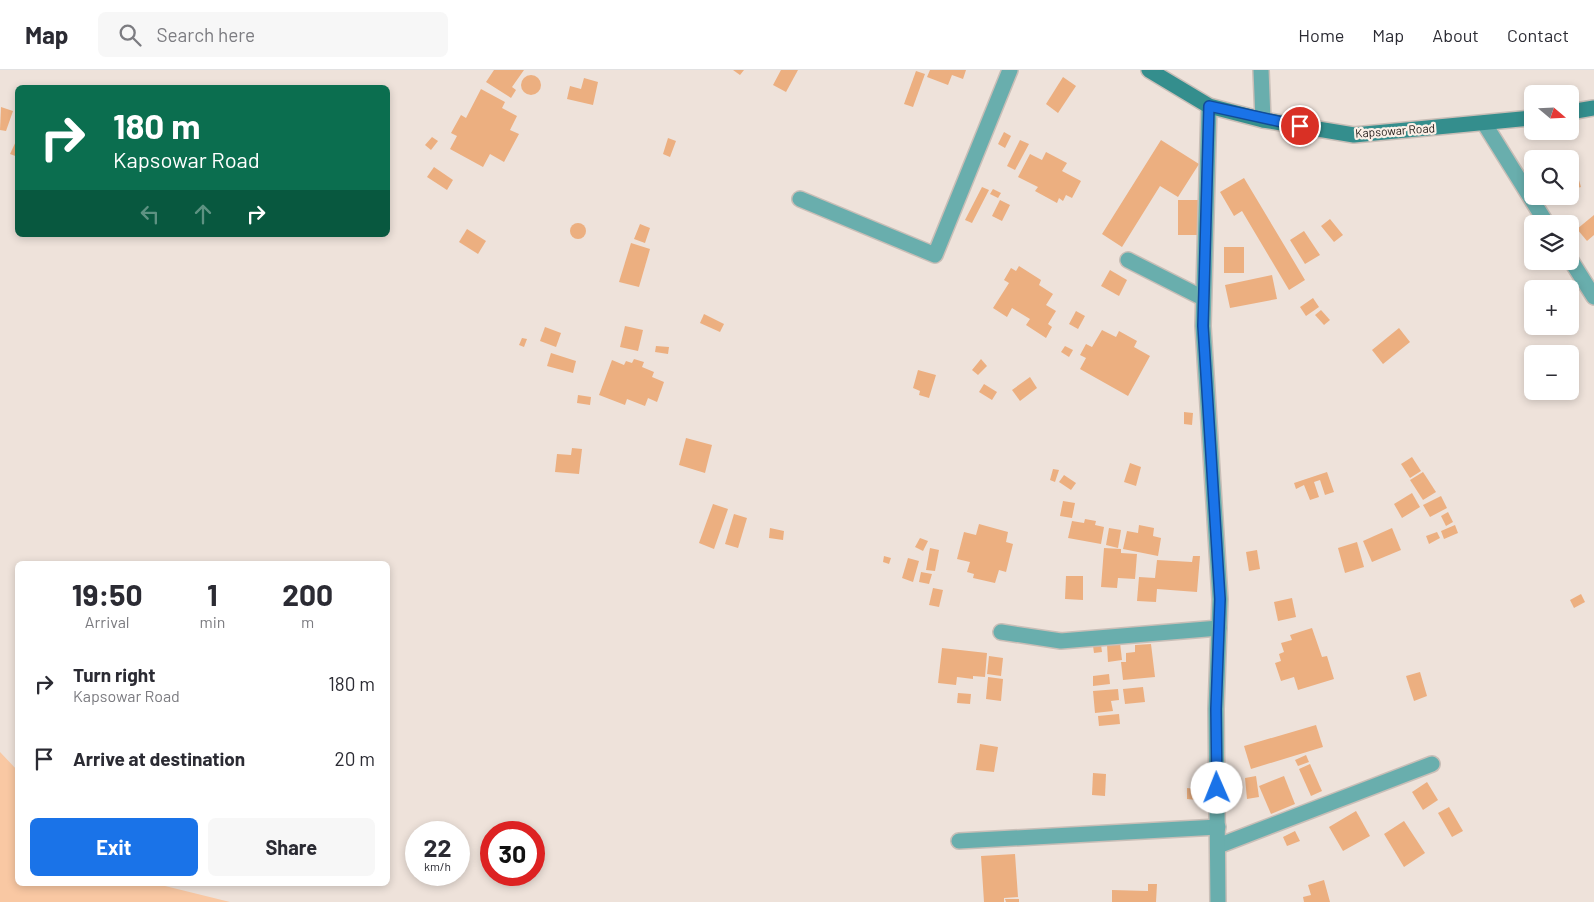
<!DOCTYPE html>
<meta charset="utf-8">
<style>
body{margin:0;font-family:Barlow,sans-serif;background:#f7f7f7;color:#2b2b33;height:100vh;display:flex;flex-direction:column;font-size:19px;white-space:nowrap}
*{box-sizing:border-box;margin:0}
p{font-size:16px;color:#7c7c81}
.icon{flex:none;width:28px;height:28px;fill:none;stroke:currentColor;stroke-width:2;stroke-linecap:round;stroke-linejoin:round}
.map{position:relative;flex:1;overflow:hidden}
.details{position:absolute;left:15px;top:491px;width:375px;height:325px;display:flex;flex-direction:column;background:#fff;border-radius:8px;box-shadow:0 2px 8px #0003}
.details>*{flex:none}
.top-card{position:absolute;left:15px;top:15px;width:375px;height:152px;border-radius:8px;box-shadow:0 2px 8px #0003;background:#0b6e4f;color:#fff;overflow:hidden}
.needle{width:32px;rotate:109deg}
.buttons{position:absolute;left:1524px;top:15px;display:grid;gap:10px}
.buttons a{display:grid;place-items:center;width:55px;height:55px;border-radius:8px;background:#fff;box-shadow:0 2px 8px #0003;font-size:25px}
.speed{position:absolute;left:405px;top:751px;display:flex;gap:10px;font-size:25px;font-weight:700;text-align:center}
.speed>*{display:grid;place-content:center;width:65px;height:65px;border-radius:50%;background:#fff;box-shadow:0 2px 8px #0003;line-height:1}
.speed small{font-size:12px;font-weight:400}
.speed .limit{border:8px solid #d22;background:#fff;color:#111}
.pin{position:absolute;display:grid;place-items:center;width:42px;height:42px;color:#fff;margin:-21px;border:2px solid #fff;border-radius:50%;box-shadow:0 1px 5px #0007}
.me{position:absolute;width:55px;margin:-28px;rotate:359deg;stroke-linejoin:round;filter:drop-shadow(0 0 4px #0008)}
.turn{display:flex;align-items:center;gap:18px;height:105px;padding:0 15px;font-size:22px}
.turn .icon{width:65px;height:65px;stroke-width:2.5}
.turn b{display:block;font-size:35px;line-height:42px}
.lanes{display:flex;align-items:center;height:48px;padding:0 15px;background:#0003;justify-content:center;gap:25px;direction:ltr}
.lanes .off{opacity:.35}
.eta{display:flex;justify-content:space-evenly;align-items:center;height:85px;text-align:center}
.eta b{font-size:30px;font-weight:700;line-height:35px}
.primary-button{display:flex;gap:10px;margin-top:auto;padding:10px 15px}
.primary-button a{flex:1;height:58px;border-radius:8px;background:#1a73e8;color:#fff;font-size:20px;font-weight:700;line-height:58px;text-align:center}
.primary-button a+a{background:#f7f7f7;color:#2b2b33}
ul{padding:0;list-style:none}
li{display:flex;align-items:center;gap:15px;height:75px;padding:0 15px}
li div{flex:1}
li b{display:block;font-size:19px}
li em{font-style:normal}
header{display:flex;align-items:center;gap:30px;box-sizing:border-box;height:70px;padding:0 25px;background:#fff;border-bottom:1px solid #e1e1e2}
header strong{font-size:24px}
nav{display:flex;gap:28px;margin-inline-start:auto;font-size:18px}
.search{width:350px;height:45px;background:#f7f7f7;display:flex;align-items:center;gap:12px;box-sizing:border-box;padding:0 18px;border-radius:8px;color:#7c7c81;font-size:19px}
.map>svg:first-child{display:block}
.green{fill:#f9c8a3}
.building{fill:#ecaf80}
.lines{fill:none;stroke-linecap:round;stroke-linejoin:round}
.service-casing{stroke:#c9beb7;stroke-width:18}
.minor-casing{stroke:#c9beb7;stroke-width:18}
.secondary-casing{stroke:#c9beb7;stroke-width:18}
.service{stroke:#69aead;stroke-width:15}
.minor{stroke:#69aead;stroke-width:15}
.secondary{stroke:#348e8d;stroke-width:15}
.route-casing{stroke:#114b97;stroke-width:12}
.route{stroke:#1a73e8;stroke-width:9}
.labels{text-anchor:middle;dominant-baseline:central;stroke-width:4.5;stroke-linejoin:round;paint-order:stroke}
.street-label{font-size:12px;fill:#1f1b18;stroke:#fcf0e7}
</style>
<header>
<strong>Map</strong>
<div class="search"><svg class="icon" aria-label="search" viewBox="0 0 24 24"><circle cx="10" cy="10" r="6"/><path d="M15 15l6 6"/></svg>Search here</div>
<nav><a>Home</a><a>Map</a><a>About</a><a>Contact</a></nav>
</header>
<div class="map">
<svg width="1594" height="832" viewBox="0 0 1594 832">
<rect width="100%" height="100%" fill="#eee2da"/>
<path class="green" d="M0 682 17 700 18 814H157L230 832H0Z"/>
<g class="building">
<path d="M494 0H524L512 17 516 20 511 28 486 12Z"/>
<path d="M733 0H744L740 5Z"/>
<path d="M781 0H798L786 22 773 15Z"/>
<path d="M930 0H966L963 9 952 5 948 15 927 7Z"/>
<path d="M916 1 925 4 913 37 904 34Z"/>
<circle cx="531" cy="15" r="10"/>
<path d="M1063 7 1076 16 1058 43 1046 34Z"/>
<path d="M584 8 598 12 593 35 567 29 570 16 581 19Z"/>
<path d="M481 19 505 32 502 38 517 46 510 60 519 64 504 92 490 84 483 97 450 79 457 66 451 63 461 45 466 48Z"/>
<path d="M1 37 13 41 6 61 0 60Z"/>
<path d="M1004 62 1011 66 1005 78 998 74Z"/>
<path d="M18 67V87L10 84Z"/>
<path d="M432 67 438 71 431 80 425 75Z"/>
<path d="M668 68 676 71 670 87 663 84Z"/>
<path d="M1020 70 1029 74 1015 100 1007 96Z"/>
<path d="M1161 70 1199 94 1178 127 1160 116 1122 177 1102 164Z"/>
<path d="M1046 82 1067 93 1062 101 1081 111 1072 128 1066 125 1063 131 1059 128 1057 133 1035 121 1038 117 1018 107 1030 84 1042 90Z"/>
<path d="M1574 93 1581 117 1570 120V94Z"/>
<path d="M434 97 453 110 447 120 427 107Z"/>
<path d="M1244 108 1305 210 1289 220 1242 141 1234 146 1220 122Z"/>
<path d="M982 117 989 120 972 153 965 150Z"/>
<path d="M993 119 1001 123 998 128 990 124Z"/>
<path d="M1000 130 1010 135 1002 151 992 146Z"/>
<path d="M1178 130H1200L1199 165H1178Z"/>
<path d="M1594 145V165L1587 171 1577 159Z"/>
<path d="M1330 149 1343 165 1334 172 1321 156Z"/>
<circle cx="578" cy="161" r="8"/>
<path d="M640 154 650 158 645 173 634 169Z"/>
<path d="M467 159 486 171 478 184 459 172Z"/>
<path d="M1304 161 1320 185 1305 194 1290 170Z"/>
<path d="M631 173 650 179 639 217 619 212Z"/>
<rect x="1224" y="177" width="20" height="26"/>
<path d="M1019 196 1041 210 1039 215 1053 224 1046 235 1056 241 1048 254 1052 257 1046 268 1026 255 1030 249 1012 238 1007 247 993 238 1009 213 1004 210 1011 198 1016 201Z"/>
<path d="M1110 200 1127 210 1119 226 1101 216Z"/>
<path d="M1272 205 1277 229 1230 238 1225 215Z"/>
<path d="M1313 228 1319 237 1306 246 1300 237Z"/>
<path d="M1321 240 1330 250 1324 255 1315 245Z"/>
<path d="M1076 241 1085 246 1078 259 1069 254Z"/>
<path d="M704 244 724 254 720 262 700 253Z"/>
<path d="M625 256 643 260 638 281 620 277Z"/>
<path d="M545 257 561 263 556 277 540 271Z"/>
<path d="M1399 258 1410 272 1383 294 1372 280Z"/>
<path d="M1102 260 1116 267 1119 261 1137 271 1134 277 1150 286 1128 326 1080 299 1086 288 1080 285 1086 274 1092 277Z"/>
<path d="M522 268 527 269 524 277 519 275Z"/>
<path d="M656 276 669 277 668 284 655 282Z"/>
<path d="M1065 276 1073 280 1069 287 1061 282Z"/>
<path d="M551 283 576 291 573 303 547 296Z"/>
<path d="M634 289 644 292 642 297 654 302 652 307 664 312 657 332 648 328 645 336 627 329 625 335 599 325 612 290 624 295 626 291 632 293Z"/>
<path d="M981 289 987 296 978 305 972 300Z"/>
<path d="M918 300 936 305 929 328 919 325 920 321 913 318Z"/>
<path d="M1030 307 1037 318 1020 331 1012 320Z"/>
<path d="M984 314 997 322 992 330 979 322Z"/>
<path d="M578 325 591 327 590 335 577 333Z"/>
<path d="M1184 342 1193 343 1192 355 1184 354Z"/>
<path d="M686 368 712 375 705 403 679 395Z"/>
<path d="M572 378 582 379 579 404 555 402 557 384 571 385Z"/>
<path d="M1412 387 1421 401 1410 408 1401 394Z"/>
<path d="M1130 393 1141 397 1136 416 1124 412Z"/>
<path d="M1053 399 1059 400 1055 412 1050 410Z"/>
<path d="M1327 402 1334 422 1325 425 1320 410 1314 412 1319 427 1310 430 1304 415 1296 419 1294 413Z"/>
<path d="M1423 402 1436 422 1423 430 1410 410Z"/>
<path d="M1064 405 1076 413 1071 420 1059 412Z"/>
<path d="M1412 423 1420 437 1402 448 1394 434Z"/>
<path d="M1441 426 1447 438 1430 447 1423 435Z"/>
<path d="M1063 431 1075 433 1072 448 1060 446Z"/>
<path d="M713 434 728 439 714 479 699 473Z"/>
<path d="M1448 442 1453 452 1446 456 1441 446Z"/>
<path d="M734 444 747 448 738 478 725 474Z"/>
<path d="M1085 449 1096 451 1095 455 1104 457 1101 474 1068 468 1072 451 1084 453Z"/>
<path d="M979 454 1008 462 1006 472 1013 474 1006 502 999 500 995 513 973 508 974 504 967 502 970 492 957 489 964 462 976 465Z"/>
<path d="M1139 455 1154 458 1153 466 1161 468 1158 486 1123 479 1127 461 1138 463Z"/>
<path d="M1455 455 1458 463 1444 469 1441 461Z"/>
<path d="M770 458 784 461 783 470 769 468Z"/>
<path d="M1109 458 1121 460 1118 478 1106 475Z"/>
<path d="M1392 458 1401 480 1372 492 1363 471Z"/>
<path d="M1437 462 1440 468 1429 474 1426 466Z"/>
<path d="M920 468 928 471 923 481 915 477Z"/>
<path d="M1357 472 1364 497 1345 503 1338 478Z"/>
<path d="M930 478 939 480 935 501 926 500Z"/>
<path d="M1104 478 1121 479V483L1137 484 1135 509 1118 508 1117 518 1101 517Z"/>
<path d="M1257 480 1260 499 1249 501 1246 482Z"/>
<path d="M884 486 891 488 889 494 883 492Z"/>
<path d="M1193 486H1200L1197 522 1157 519 1156 532 1137 531 1139 507 1155 508 1157 490 1192 492Z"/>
<path d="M908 488 919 491 913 512 902 508Z"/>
<path d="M921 502 932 504 929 514 919 512Z"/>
<path d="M1066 506H1083V530L1065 529Z"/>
<path d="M933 518 943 520 939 537 929 535Z"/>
<path d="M1581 524 1585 532 1574 538 1570 530Z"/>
<path d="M1292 528 1296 547 1278 551 1274 532Z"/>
<path d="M1312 558 1322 587 1327 586 1334 609 1298 620 1294 607 1281 611 1275 593 1281 591 1279 584 1284 582 1281 573 1292 570 1290 565Z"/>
<path d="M1120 573 1122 590 1108 592 1107 575Z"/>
<path d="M1151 574 1155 607 1123 610 1121 592H1126V583L1135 582V575Z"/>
<path d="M1101 575 1102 582 1094 583 1093 576Z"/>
<path d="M942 578 987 583 985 607 973 606V609L957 607 956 615 938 613Z"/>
<path d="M989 586 1003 588 1001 606 987 604Z"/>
<path d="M1420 602 1427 626 1414 631 1406 606Z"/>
<path d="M1109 604 1110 614 1093 616V606Z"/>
<path d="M988 607 1003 609 1001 631 986 629Z"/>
<path d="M1143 617 1145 632 1125 634 1123 619Z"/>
<path d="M1118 619 1119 630 1111 631 1113 641 1095 643 1093 621Z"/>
<path d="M958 623 971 624 970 634 957 633Z"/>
<path d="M1119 644 1120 654 1099 656 1098 646Z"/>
<path d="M1316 655 1323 677 1251 699 1244 676Z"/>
<path d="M980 674 998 677 994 702 976 700Z"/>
<path d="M1306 685 1309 692 1298 696 1295 690Z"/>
<path d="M1310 694 1322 721 1311 726 1299 699Z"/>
<path d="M1093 703 1106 704 1105 726 1092 725Z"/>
<path d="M1256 706 1259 727 1247 729 1245 708Z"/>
<path d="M1284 706 1295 734 1271 744 1259 716Z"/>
<path d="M1427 712 1438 730 1423 740 1412 722Z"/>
<path d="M1187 718 1198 719 1197 730 1187 729Z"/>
<path d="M1449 737 1463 761 1452 767 1438 743Z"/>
<path d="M1356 741 1370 766 1343 781 1329 757Z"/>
<path d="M1404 751 1425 783 1404 797 1384 764Z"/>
<path d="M1295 761 1300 771 1287 776 1283 767Z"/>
<path d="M1015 784 1018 827 1004 828V832H984L981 786Z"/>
<path d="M1324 810 1330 832H1304L1303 827 1311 825 1308 815Z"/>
<path d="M1148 814H1157L1156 832H1112V820L1148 821Z"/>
<path d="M1005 829H1019V832H1006Z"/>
</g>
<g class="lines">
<g class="service-casing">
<g id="service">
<path d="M1484 53 1547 154"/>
<path d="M800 129 935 185 1010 0"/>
<path d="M1570 189 1594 227"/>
<path d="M1128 190 1203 228"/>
<path d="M1001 562 1061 571 1219 558"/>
<path d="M959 771 1218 757"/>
<path d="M1218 776 1432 694"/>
</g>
</g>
<g class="minor-casing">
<g id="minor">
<path d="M1261 0 1263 50"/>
<path d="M1209 36 1203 256 1220 529 1216 639 1218 832"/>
</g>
</g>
<g class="secondary-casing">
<g id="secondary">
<path d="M1149 0 1209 36 1263 50 1354 65 1532 48"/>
<path d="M1570 42 1594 38"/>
</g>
</g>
<use href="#service" class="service"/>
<use href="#minor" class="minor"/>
<use href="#secondary" class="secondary"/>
</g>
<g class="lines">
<g class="route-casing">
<path id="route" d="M1217 718 1216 639 1220 529 1203 256 1209 36 1300 56"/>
</g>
<use href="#route" class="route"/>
</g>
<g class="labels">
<g class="street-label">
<text transform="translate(1395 60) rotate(-4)">Kapsowar Road</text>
</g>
</g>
</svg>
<div class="buttons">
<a><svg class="needle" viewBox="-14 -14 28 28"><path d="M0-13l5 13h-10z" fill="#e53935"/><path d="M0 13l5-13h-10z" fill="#7c7c81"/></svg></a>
<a><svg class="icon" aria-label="search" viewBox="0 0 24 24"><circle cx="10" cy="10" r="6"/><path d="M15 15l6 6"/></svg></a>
<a><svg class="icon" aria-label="layers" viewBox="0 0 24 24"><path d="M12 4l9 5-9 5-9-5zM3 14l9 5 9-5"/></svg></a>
<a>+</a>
<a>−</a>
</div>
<div class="speed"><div>22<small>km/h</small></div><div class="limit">30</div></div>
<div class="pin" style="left:1300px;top:56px;background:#d93025"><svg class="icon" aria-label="arrive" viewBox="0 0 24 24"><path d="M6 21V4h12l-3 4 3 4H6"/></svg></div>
<svg class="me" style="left:1217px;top:718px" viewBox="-20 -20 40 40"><circle r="19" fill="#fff"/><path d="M0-13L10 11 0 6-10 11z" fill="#1a73e8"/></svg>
<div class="top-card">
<div class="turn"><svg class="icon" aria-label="right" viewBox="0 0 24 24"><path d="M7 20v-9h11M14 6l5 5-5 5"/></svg><div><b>180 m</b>Kapsowar Road</div></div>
<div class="lanes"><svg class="icon off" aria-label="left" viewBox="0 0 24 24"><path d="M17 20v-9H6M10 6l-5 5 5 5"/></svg><svg class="icon off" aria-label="ahead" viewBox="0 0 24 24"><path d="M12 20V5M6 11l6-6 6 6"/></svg><svg class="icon" aria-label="right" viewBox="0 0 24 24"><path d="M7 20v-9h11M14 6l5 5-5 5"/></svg></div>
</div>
<section class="details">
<div class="eta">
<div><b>19:50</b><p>Arrival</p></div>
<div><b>1</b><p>min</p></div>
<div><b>200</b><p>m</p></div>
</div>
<ul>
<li><svg class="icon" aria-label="right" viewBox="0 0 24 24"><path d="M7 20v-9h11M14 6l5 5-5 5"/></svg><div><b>Turn right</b><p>Kapsowar Road</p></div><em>180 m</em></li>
<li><svg class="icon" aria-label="arrive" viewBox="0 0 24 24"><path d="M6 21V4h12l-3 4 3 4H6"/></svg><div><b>Arrive at destination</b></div><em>20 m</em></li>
</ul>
<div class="primary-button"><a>Exit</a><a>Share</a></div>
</section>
</div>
